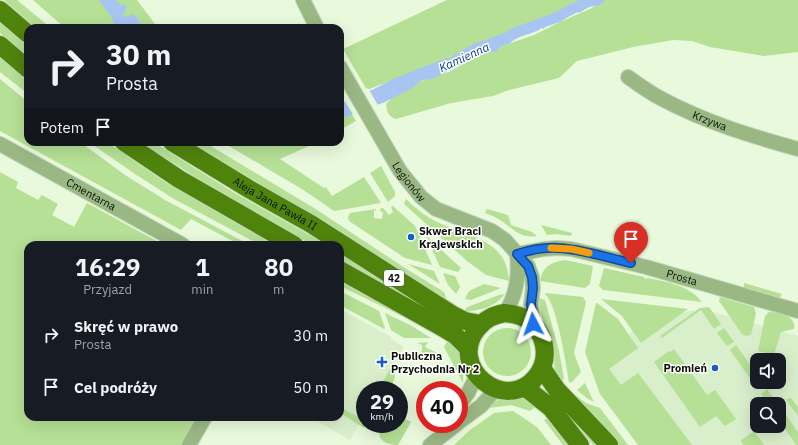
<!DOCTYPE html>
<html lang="pl">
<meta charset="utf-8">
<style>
body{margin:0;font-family:"IBM Plex Sans",sans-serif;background:#20242c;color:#f1f3f6;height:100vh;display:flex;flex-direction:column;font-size:15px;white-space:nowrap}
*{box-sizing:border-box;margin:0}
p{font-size:13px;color:#9ea1a6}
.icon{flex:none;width:22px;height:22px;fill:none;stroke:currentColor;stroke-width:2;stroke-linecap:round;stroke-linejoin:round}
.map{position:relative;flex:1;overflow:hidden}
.sheet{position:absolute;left:24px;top:241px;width:320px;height:180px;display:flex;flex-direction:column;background:#171b24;border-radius:12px;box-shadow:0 4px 16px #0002}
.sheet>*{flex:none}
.guide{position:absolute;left:24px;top:24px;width:320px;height:122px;border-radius:12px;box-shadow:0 4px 16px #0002;background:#171b24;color:#f1f3f6;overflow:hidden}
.fabs{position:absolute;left:750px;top:353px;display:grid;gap:8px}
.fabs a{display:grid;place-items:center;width:36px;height:36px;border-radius:8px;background:#171b24;box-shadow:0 4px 16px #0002;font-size:20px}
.speed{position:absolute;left:356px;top:381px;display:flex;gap:8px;font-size:20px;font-weight:700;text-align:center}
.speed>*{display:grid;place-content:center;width:52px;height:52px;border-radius:50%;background:#171b24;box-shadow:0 4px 16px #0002;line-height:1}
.speed small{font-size:10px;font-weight:400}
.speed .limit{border:6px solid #d22;background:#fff;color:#111}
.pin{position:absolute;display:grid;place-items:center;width:34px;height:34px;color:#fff;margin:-41px -17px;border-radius:50% 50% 50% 0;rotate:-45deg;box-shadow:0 0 4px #0007}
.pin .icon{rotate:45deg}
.me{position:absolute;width:44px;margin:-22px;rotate:356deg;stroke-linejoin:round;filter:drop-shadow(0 0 3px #0008)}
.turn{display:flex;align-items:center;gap:14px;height:84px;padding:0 16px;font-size:18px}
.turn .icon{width:52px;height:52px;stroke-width:2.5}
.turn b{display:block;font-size:28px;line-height:34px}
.then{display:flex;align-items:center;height:38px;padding:0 16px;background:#0003;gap:8px;font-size:15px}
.eta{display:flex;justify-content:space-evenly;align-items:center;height:68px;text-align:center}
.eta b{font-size:24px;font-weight:700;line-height:28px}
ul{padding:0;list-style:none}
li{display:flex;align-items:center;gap:12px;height:52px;padding:0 16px}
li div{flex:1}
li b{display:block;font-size:15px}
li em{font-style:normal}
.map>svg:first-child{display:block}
.built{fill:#d9eecb;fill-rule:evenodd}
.green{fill:#b5e095}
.water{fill:#a8c4f1}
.pier{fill:#e8f9dc}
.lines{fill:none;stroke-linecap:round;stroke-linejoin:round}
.minor-casing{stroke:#c4d4ba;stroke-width:16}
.major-casing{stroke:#c4d4ba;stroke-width:20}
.minor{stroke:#9ab884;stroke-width:14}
.major{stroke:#4f840c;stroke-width:18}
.route-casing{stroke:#114b97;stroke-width:10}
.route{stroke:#1a73e8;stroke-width:7}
.slow{stroke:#f59e0b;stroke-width:7}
.poi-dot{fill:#135dc7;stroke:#fff;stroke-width:1.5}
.labels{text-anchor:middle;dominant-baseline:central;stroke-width:3;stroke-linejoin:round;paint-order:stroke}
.shield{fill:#fff;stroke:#545851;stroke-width:1}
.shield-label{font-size:10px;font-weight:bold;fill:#0a1006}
.street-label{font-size:11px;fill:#0a1006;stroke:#fff}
.poi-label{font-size:11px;font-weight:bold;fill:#0a1006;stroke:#fff;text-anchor:start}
.water-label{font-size:12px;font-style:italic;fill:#043f92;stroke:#fff}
</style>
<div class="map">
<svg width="798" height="445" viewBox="0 0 798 445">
<rect width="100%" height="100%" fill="#e8f9dc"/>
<g class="built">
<path d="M340 309 391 337 390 339 404 347 378 390H365V413L350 440 310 417H340Z"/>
<path d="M703 309 798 336V445H666L597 354 654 317ZM757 360H779V382H757ZM757 404H779V426H757Z"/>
</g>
<g class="green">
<path d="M4 0H17L51 28H36Z"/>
<path d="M33 0H137L158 28H65Z"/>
<path d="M447 0H587L502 37 367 90 343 49Z"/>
<path d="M605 0H798V52L764 56 710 47 692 41 673 40 633 47 577 61 559 78 509 90 493 96 451 103 396 119C388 117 387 111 386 104L396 94 409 86 433 76 449 72 488 51 534 35 562 21 590 9Z"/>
<path d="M0 22 28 47V57L0 33Z"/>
<path d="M0 57 28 82V94L0 72Z"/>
<path d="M0 79 28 102V142H80L125 175 165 200 250 245H240L191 219 181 230 0 131Z"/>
<path d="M340 95 356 121 340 130Z"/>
<path d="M89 142H107L165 182 274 245H260L174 199 135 174Z"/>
<path d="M140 142H153L233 192 327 245H312L202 181Z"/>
<path d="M190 142H204L314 208 405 268 444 292 448 303 307 212Z"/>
<path d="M222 142H318L280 159 324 188 326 187 332 196 364 177 381 203 334 211 302 189Z"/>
<path d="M381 166 395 192V196L388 202 370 173Z"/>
<path d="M0 172 18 182 16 188 38 200 42 195 58 204 52 215 74 227 87 203 164 245H28V417H198L183 445H0Z"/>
<path d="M406 199C417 210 429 219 444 225 473 238 507 241 509 281L486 275 467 261 404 204Z"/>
<path d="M393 206 415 226 432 265 405 258 349 221 348 217 350 213 376 209V211L374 210V218L382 219 383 212 380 211 381 208H383L389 215 393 212 391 207Z"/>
<path d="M487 209 508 215 511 225 532 232 537 236C522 239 514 230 503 222 497 218 492 215 485 213Z"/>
<path d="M541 225 572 233 571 236 555 234 547 235Z"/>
<path d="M426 236 461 268 458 272 440 267Z"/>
<path d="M340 252 380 276 442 319 340 261Z"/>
<path d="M565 260 593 266 590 284 585 288 540 281C542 267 551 262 565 260Z"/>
<path d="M408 264 434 271 440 284Z"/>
<path d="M604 268 644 277 645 279 648 278C667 282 689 285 702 302L603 290 599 286Z"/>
<path d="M443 273 455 276 460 287 456 294 448 285Z"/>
<path d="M340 281 435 330 433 333 412 321 340 286Z"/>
<path d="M744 283 782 294 779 299 744 289Z"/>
<path d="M484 284 501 288 471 300 465 299 469 291Z"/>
<path d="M340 291 379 311 385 328 384 329 340 305Z"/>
<path d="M545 293 583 297 586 302 574 353 581 372 571 383 569 382C566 364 557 304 545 294Z"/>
<path d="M505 294C493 308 482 310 464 312L467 307 470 306 499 295Z"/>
<path d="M720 297 754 307 756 314 751 335 746 336 742 334 719 301Z"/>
<path d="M539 298 545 300 547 307 559 351 564 378 560 384 555 372 553 343 541 315Z"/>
<path d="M601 299 688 309 641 343 622 316Z"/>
<path d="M596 303H597L618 319 638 348 609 369 621 385 638 373 692 445H638L600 394 585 352Z"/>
<path d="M709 307 721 324 714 329 701 310 662 338 660 336 700 308Z"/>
<path d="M769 312C779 312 797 316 794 329L781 332 774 355 758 351 765 316Z"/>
<path d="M385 313 410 325 431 338H404L391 330Z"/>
<circle cx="507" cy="352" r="24"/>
<path d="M724 328 734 342 727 346 717 333Z"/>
<path d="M449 338C460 350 464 367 463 383L444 347Z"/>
<path d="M428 342 425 347 437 353 433 360 420 353 422 350V345L417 343Z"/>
<path d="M736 345 757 374V381L754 384 730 350Z"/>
<path d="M674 349 707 395 715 390 736 419 725 426 716 416 700 427 654 362 669 351 670 352Z"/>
<path d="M391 367C399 375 393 382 389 390H378Z"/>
<path d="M585 383 594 402 588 399 577 390Z"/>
<path d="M767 389 778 404H764L762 401 765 399 761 394Z"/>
<path d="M573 393 586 403 600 408 628 445H618L571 396Z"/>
<path d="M519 397 526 398 538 405 530 411 511 405 489 408 487 406 500 399Z"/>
<path d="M790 397 798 407V416L786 400Z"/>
<path d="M779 405 798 432V445H796L779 420Z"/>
<path d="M340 407 362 419 365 413V424H369L364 428 340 413Z"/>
<path d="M563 409 596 445H593Z"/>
<path d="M513 411 537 427 551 445H454L470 430 494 413Z"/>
<path d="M399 415 411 422 398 445C384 445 376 439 380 424H399Z"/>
<path d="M551 416 572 445H563L544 420Z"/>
<path d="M754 431 764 445H743L741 440Z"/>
</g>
<g class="water">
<path d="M99 0H116L121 5H124L127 6 126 10 123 14 124 17 134 14 144 28H118L114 24 112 18Z"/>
<path d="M579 0H606L599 5 589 7 579 13 578 12 568 17 560 22 545 27 544 29 542 28C533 34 525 34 516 39 513 40 511 43 508 44 502 46 500 46 496 52H487L485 54 472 58 465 63 432 79 422 80 411 89 385 102 340 119V103L374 89 393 79 444 59C448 58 453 57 456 53L457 55 461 51 475 43 495 37 499 34 506 33 508 30 551 14Z"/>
</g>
<path class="pier" d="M368 88 379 107 354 116 344 100Z"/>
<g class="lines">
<g class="minor-casing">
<g id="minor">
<path d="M303 0 317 28"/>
<path id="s1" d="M340 67 400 171 421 197 436 209 492 231 505 240 528 266 532 277 533 288 531 304 533 324"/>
<path id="s2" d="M628 77C639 85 650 93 662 99 705 122 751 136 798 149"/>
<path id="s3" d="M0 144 183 245"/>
<path id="s4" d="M517 254 544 249 557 248 571 249 646 267 798 311"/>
<path d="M505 313C517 294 519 276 517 254"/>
<path d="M459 405 468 393 477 375"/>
<path d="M459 422 481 406 496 389"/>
<path d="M189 445 205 417"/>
<path d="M430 445 457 424"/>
</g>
</g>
<g class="major-casing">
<g id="major">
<path d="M0 10 28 34"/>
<path d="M0 45 28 69"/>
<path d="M124 142 179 179 294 245"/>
<path id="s5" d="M172 142 249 189 311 224 453 315 465 321 481 324"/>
<path d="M340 270 445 329 455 335 468 348"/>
<path d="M505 313C512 314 520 315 526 319 546 331 551 359 536 377 505 415 447 367 477 329 485 319 493 315 505 313Z"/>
<path d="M542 368 557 390 609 445"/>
<path d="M526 388 551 408 580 445"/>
</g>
</g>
<use href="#minor" class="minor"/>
<use href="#major" class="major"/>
</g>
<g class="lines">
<g class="route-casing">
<path id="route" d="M533 324 531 304 533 288 532 277 528 266 517 254C530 250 544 247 558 248 582 249 608 258 631 263"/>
</g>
<use href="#route" class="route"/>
<path class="slow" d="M551 248 571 249 589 253"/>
</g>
<g class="poi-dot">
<circle cx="411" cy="237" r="4"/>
<path d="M380 356h4v4h4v4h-4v4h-4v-4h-4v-4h4z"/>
<circle cx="715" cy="368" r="4"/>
</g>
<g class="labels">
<rect class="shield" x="384" y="270" width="20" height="16" rx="3"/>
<g class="shield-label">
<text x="394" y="278">42</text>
</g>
<g class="street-label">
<text stroke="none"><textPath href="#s2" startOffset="93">Krzywa</textPath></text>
<text stroke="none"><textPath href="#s1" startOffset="134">Legionów</textPath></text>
<text stroke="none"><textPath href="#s3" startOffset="104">Cmentarna</textPath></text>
<text stroke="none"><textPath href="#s5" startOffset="120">Aleja Jana Pawła II</textPath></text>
<text stroke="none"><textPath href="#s4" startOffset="169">Prosta</textPath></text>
</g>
<g class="poi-label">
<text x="419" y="231">Skwer Braci<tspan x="419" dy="13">Krajewskich</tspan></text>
<text x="391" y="356">Publiczna<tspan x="391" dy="13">Przychodnia Nr 2</tspan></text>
<text x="707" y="368" text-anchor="end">Promień</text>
</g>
<g class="water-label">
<text transform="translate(464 57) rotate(-25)">Kamienna</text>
</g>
</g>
</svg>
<div class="fabs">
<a><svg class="icon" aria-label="sound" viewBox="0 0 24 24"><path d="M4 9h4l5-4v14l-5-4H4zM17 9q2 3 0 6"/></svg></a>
<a><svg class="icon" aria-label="search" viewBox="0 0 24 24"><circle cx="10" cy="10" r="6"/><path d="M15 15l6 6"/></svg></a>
</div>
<div class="speed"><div>29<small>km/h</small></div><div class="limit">40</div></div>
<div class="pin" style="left:631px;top:263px;background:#d93025"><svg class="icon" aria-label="arrive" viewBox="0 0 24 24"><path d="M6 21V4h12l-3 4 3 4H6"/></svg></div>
<svg class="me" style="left:533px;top:324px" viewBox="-20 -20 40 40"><path d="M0-17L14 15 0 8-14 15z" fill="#1a73e8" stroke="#fff" stroke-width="4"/></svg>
<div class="guide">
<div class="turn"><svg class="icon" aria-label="right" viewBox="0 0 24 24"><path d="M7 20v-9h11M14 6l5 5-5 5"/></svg><div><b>30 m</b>Prosta</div></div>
<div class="then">Potem<svg class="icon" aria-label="arrive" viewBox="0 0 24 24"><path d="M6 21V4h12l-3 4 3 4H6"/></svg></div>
</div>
<section class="sheet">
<div class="eta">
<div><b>16:29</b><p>Przyjazd</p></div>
<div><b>1</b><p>min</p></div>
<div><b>80</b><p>m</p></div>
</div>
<ul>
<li><svg class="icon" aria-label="right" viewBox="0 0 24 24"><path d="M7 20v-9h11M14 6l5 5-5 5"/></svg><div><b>Skręć w prawo</b><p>Prosta</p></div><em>30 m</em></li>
<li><svg class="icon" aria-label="arrive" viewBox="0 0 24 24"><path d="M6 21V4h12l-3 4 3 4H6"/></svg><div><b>Cel podróży</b></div><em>50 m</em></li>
</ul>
</section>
</div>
